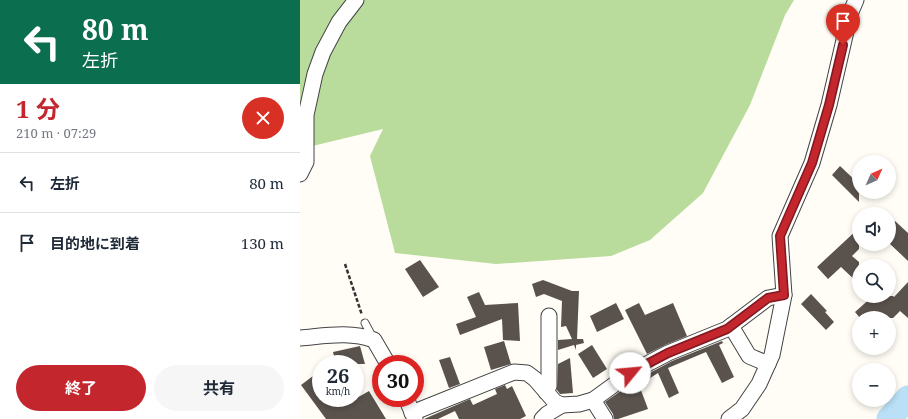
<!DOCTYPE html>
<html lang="ja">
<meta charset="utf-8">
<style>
body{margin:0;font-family:"Noto Serif","Noto Sans JP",serif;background:#f6f6f7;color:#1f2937;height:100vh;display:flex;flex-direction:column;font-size:15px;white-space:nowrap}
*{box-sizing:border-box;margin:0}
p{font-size:13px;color:#747a83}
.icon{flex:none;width:22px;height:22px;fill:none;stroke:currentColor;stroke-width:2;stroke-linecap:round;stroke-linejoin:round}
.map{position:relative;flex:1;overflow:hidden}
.details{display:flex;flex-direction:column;background:#fff;width:300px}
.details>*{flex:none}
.top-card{background:#0b6e4f;color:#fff;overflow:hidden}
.needle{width:26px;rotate:45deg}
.controls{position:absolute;left:552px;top:155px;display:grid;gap:8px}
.controls a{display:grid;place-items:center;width:44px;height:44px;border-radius:50%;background:#fff;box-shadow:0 2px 6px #0003;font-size:20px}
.speed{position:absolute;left:12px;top:355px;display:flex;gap:8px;font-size:20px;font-weight:700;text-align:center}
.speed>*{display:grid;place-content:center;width:52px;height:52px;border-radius:50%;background:#fff;box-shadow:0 2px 6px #0003;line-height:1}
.speed small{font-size:10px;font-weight:400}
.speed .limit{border:6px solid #d22;background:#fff;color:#111}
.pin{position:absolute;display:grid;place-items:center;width:34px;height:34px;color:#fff;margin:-41px -17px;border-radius:50% 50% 50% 0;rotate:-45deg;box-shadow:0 0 4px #0007}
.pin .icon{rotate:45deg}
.me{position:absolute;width:44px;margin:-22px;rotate:62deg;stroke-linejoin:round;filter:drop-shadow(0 0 3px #0008)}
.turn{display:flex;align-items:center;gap:14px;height:84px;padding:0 16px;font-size:18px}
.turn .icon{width:52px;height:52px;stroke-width:2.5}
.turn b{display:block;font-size:28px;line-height:34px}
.round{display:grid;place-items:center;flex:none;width:42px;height:42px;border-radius:21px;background:#f6f6f7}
.overview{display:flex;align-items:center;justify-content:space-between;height:68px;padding:0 16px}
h1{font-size:24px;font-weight:700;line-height:30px;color:#c4262e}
.cta{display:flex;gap:8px;margin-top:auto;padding:8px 16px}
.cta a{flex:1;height:46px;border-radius:24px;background:#c4262e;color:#fff;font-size:16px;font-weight:700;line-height:46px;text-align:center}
.cta a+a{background:#f6f6f7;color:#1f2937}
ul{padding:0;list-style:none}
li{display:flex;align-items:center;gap:12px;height:60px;padding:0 16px;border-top:1px solid #e0e1e3}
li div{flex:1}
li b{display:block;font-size:15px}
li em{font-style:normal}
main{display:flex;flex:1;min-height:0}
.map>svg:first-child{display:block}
.forest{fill:#b9dc9c}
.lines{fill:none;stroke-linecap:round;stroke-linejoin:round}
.river{stroke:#b9e0f7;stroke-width:25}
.building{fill:#5a524d}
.service-casing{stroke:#444;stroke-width:9}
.minor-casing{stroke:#444;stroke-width:17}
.path{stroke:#333;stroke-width:2.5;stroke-dasharray:4 2;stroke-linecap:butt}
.service{stroke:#fff;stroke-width:7}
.minor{stroke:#fff;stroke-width:15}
.route-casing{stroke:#7f191e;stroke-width:10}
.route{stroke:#c4262e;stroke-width:7}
</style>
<main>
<section class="details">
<div class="top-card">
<div class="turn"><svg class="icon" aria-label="left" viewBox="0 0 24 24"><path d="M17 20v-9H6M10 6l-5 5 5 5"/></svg><div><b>80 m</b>左折</div></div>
</div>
<div class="overview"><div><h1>1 分</h1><p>210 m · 07:29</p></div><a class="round" style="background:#d93025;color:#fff"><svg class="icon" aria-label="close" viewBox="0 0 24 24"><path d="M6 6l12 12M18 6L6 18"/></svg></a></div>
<ul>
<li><svg class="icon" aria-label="left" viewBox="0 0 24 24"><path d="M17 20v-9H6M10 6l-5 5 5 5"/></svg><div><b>左折</b></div><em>80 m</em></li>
<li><svg class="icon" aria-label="arrive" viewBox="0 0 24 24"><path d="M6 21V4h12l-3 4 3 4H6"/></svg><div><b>目的地に到着</b></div><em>130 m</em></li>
</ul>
<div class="cta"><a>終了</a><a>共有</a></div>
</section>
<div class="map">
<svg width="608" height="419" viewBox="0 0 608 419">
<rect width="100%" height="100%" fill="#fffdf5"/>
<path class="forest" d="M0 0H494L485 15 450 105 403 193 350 240 311 256 196 264 95 253 70 156 83 129 0 149Z"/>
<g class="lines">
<path class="river" d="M589 419 608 398"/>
</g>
<g class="building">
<path d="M540 166 559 184V202L532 175Z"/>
<path d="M595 221 608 233V261L589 243V227Z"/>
<path d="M559 228V249L552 256 559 262V284L541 267 528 279 517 267Z"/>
<path d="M120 260 139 287 123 297 105 269Z"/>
<path d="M243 280 272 291H279L277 339H283L284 343 276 345V350L274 345 258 350V340L272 339 266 326 261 327 262 301 244 294 236 297 232 284Z"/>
<path d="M608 282V318L600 311 593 318H560L555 312 573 296H593L594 297Z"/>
<path d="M179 292 185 305 218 303 220 341 203 340 202 319 160 335 156 324 176 317 167 297Z"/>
<path d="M511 294 527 311 525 312 534 322 526 330 501 304Z"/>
<path d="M316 303 324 319 297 332 290 316Z"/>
<path d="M339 303 345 315 373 303 387 336 365 345 347 354 325 310Z"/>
<path d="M204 341 211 364 191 370 184 347Z"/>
<path d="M422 341 423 343 419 345 434 377 422 383 406 352 368 368 379 393 369 398 358 373 339 385 348 409 318 419H314L313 414 305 402 335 381 372 361Z"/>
<path d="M292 345 307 369 293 378 278 354Z"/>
<path d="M60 346 65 364H36L33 352Z"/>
<path d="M150 357 160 384 149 388 139 360Z"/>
<path d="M270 358 273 393 260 394 257 390 258 364Z"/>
<path d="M13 376 21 387V398H29L35 406 47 401 48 403 69 391 86 419H26L1 385Z"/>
<path d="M205 385 207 389 212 386 226 416 220 419H159L155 411 138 419H124L170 399 173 405 197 394 195 389Z"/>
</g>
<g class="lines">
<g class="service-casing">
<path id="service" d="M65 323 73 338"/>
</g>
<g class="minor-casing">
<g id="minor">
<path d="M0 174 6 162V115L15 74 23 52 39 22 56 0"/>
<path d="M431 326 449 356 468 364"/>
<path d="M0 338C25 336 50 331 74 340L88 364"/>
<path d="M246 392 249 386V316"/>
<path d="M106 398 115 419"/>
<path d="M293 400 305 419"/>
<path d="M112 413 214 372 227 373 235 379 255 402 262 405 279 404 293 400 330 373 368 353 427 329 468 298 484 295"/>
<path d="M242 419 247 414 262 405"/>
<path d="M429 419 442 409 459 384 472 355 484 295 480 236 512 163 529 105 550 14 556 0"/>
</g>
</g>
<path class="path" d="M45 264 62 315"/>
<use href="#service" class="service"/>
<use href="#minor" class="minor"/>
</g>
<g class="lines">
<g class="route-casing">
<path id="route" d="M330 373 368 353 427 329 468 298 484 295 480 236 512 163 529 105 543 45"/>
</g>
<use href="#route" class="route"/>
</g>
</svg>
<div class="controls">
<a><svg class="needle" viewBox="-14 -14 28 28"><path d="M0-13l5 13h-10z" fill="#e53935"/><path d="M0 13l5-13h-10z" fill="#747a83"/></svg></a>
<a><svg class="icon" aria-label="sound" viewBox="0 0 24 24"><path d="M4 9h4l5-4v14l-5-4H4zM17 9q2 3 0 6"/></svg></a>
<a><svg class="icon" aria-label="search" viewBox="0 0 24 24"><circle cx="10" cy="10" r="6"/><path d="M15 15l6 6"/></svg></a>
<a>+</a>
<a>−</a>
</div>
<div class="speed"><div>26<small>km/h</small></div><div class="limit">30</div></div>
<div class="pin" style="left:543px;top:45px;background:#d93025"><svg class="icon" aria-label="arrive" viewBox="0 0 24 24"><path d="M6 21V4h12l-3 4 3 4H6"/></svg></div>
<svg class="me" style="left:330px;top:373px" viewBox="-20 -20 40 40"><circle r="19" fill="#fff"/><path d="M0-13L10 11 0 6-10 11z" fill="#c4262e"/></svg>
</div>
</main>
